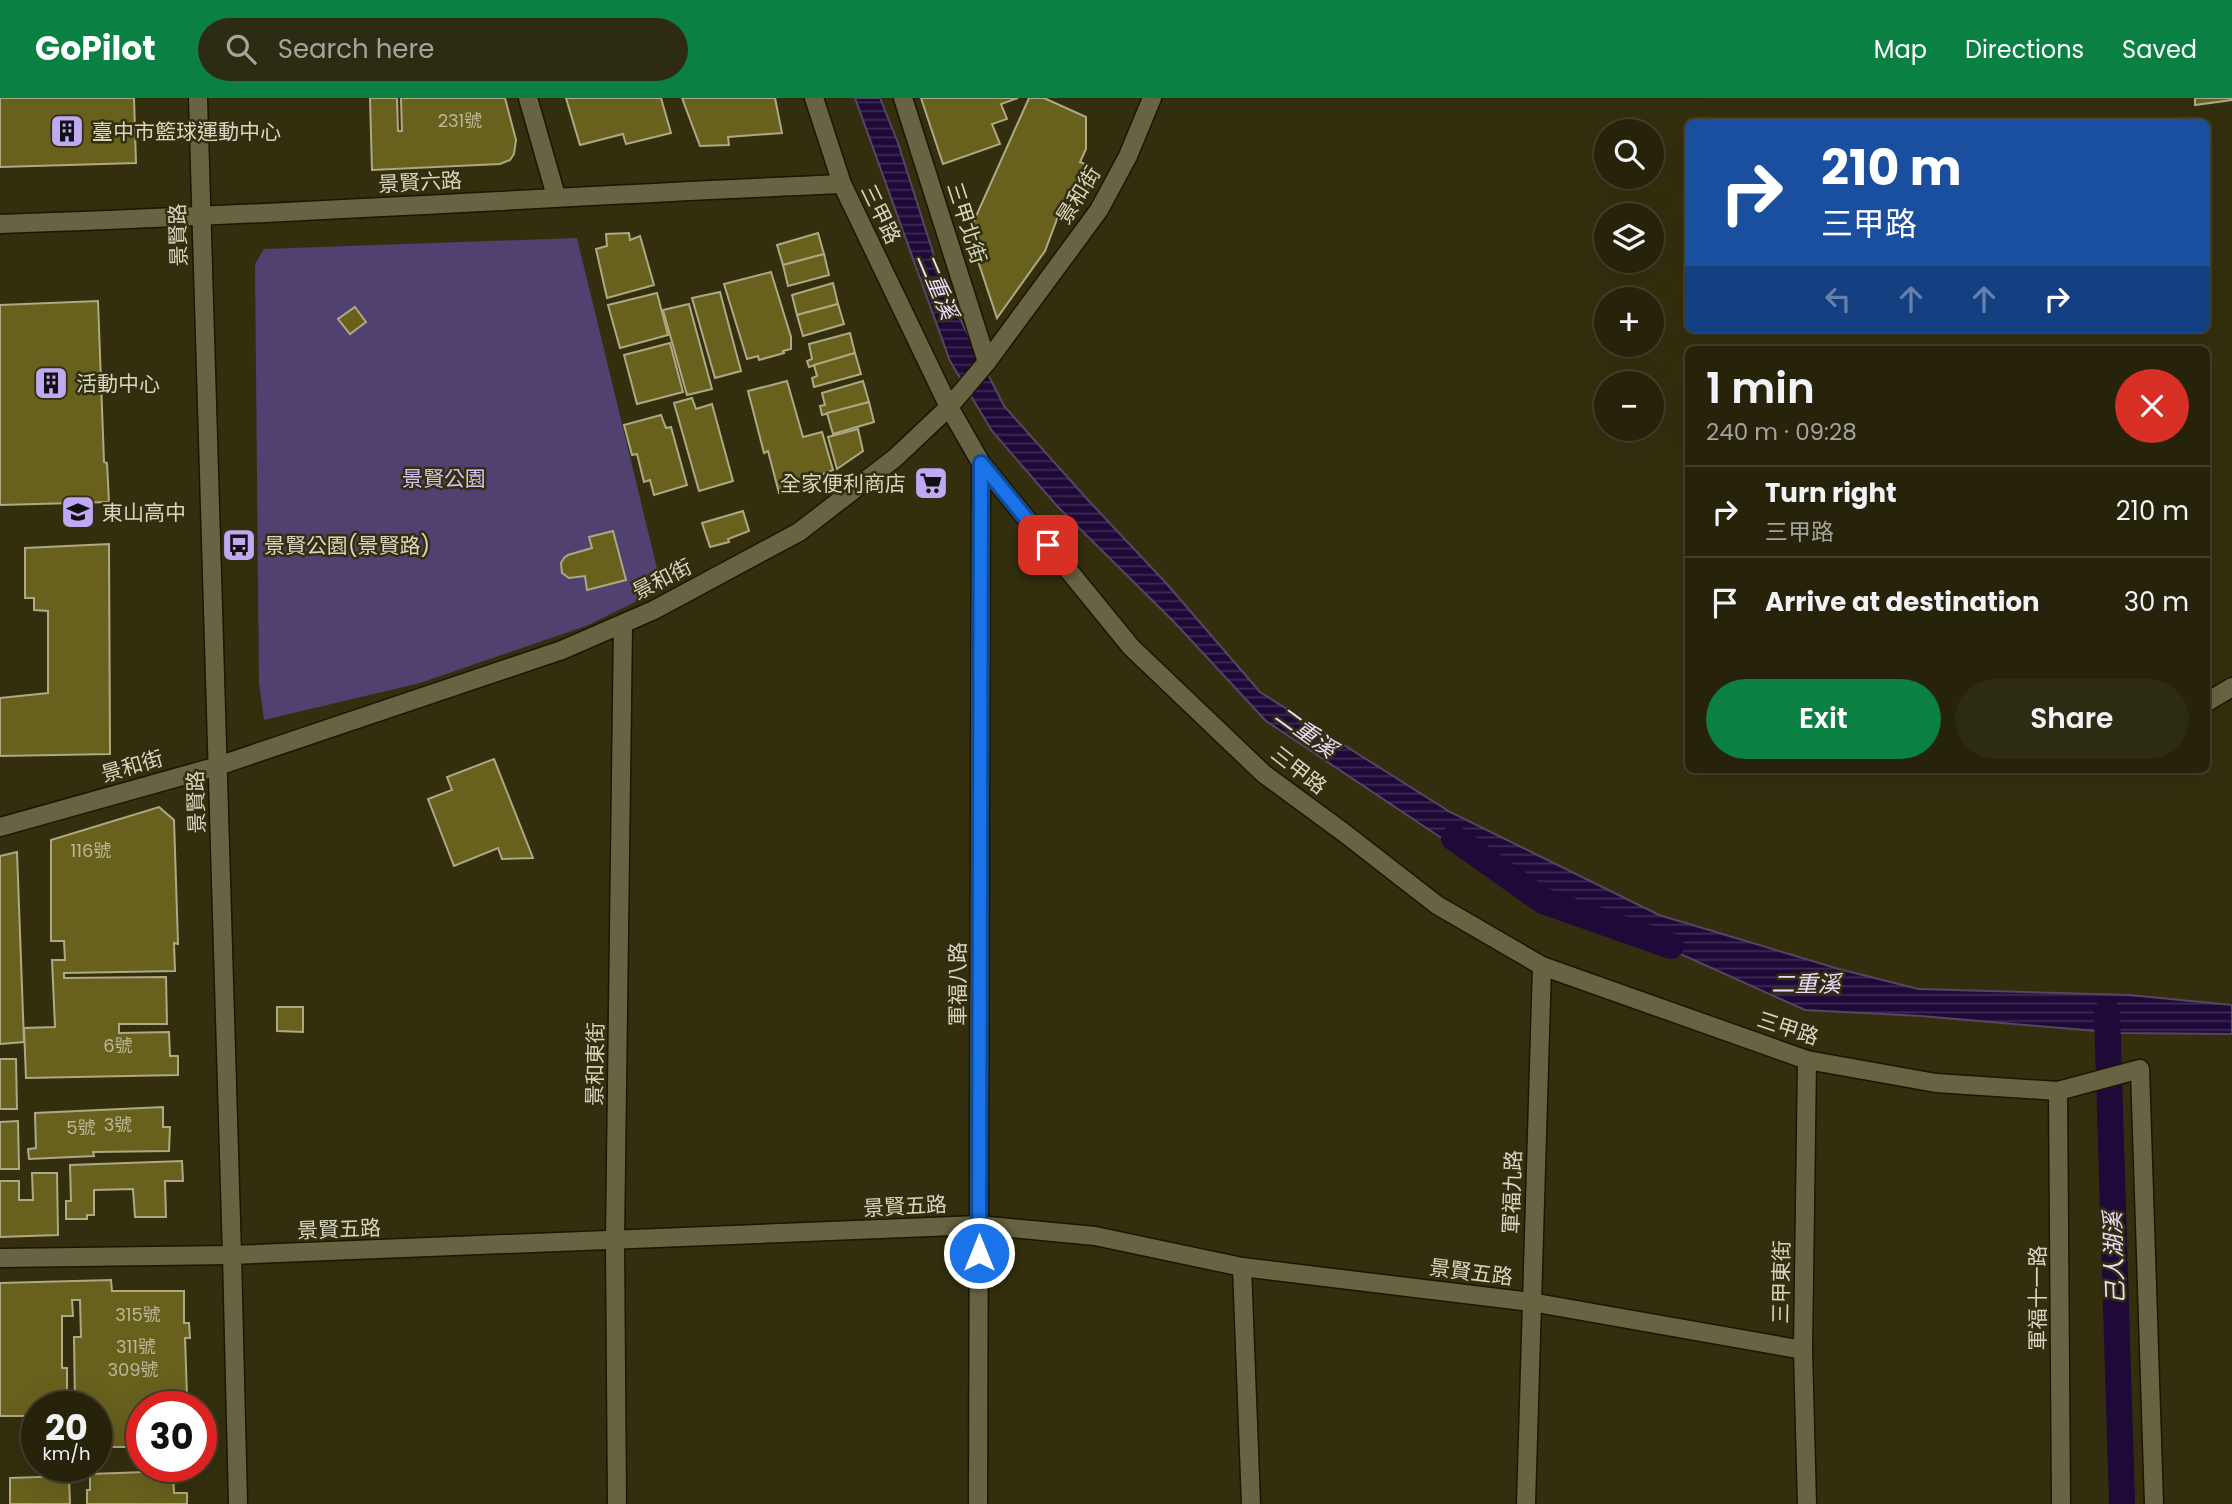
<!DOCTYPE html>
<meta charset="utf-8">
<style>
body{margin:0;font-family:Poppins,"Noto Sans TC",sans-serif;background:#2e2b13;color:#f1f3f6;height:100vh;display:flex;flex-direction:column;font-size:26px;white-space:nowrap}
*{box-sizing:border-box;margin:0}
p{font-size:23px;color:#a4a49c}
.icon{flex:none;width:38px;height:38px;fill:none;stroke:currentColor;stroke-width:2;stroke-linecap:round;stroke-linejoin:round}
.map{position:relative;flex:1;overflow:hidden}
.panel{position:absolute;left:1685px;top:248px;width:525px;height:427px;display:flex;flex-direction:column;background:#26230a;border-radius:10px;box-shadow:0 7px 28px #0002,0 0 0 2px #42402b}
.panel>*{flex:none}
.top-card{position:absolute;left:1685px;top:21px;width:525px;height:214px;border-radius:10px;box-shadow:0 7px 28px #0002,0 0 0 2px #42402b;background:#1a4fa0;color:#fff;overflow:hidden}
.fabs{position:absolute;left:1594px;top:21px;display:grid;gap:14px}
.fabs a{display:grid;place-items:center;width:70px;height:70px;border-radius:50%;background:#26230a;box-shadow:0 7px 28px #0002,0 0 0 2px #42402b;font-size:35px}
.speed{position:absolute;left:21px;top:1293px;display:flex;gap:14px;font-size:35px;font-weight:700;text-align:center}
.speed>*{display:grid;place-content:center;width:91px;height:91px;border-radius:50%;background:#26230a;box-shadow:0 7px 28px #0002,0 0 0 2px #42402b;line-height:1}
.speed small{font-size:18px;font-weight:400}
.speed .limit{border:10px solid #d22;background:#fff;color:#111}
.pin{position:absolute;display:grid;place-items:center;width:60px;height:60px;color:#fff;margin:-30px;border-radius:14px;box-shadow:0 4px 10px #0006}
.me{position:absolute;width:77px;margin:-38px;rotate:0deg;stroke-linejoin:round;filter:drop-shadow(0 0 5px #0008)}
.turn{display:flex;align-items:center;gap:24px;height:147px;padding:0 21px;font-size:32px}
.turn .icon{width:91px;height:91px;stroke-width:2.5}
.turn b{display:block;font-size:49px;line-height:60px}
.lanes{display:flex;align-items:center;height:66px;padding:0 21px;background:#0003;justify-content:center;gap:35px;direction:ltr}
.lanes .off{opacity:.35}
.round{display:grid;place-items:center;flex:none;width:74px;height:74px;border-radius:37px;background:#2e2b13}
.overview{display:flex;align-items:center;justify-content:space-between;height:119px;padding:0 21px}
h1{font-size:42px;font-weight:600;line-height:52px}
.primary-button{display:flex;gap:14px;margin-top:auto;padding:14px 21px}
.primary-button a{flex:1;height:80px;border-radius:42px;background:#0b8043;color:#fff;font-size:28px;font-weight:600;line-height:80px;text-align:center}
.primary-button a+a{background:#2e2b13;color:#f1f3f6}
ul{padding:0;list-style:none}
li{display:flex;align-items:center;gap:21px;height:91px;padding:0 21px;border-top:2px solid #42402b}
li div{flex:1}
li b{display:block;font-size:26px}
li em{font-style:normal}
header{display:flex;align-items:center;gap:42px;box-sizing:border-box;height:98px;padding:0 35px;background:#0b8043;color:#fff}
header strong{font-size:33px}
nav{display:flex;gap:38px;margin-inline-start:auto;font-size:24px}
.search{width:490px;height:63px;background:#2e2b13;display:flex;align-items:center;gap:18px;box-sizing:border-box;padding:0 24px;border-radius:38px;color:#a4a49c;font-size:26px}
.map>svg:first-child{display:block}
.green{fill:#504170}
.water{fill:url(#water-rules);stroke:#554662;stroke-width:2}
.lines{fill:none;stroke-linecap:round;stroke-linejoin:round}
.canal{stroke:#1e0939;stroke-width:26}
.building{fill:#68601d;stroke:#ada985;stroke-width:2}
.street-casing{stroke:#1a1600;stroke-width:21}
.secondary-casing{stroke:#1a1600;stroke-width:21}
.street{stroke:#686443;stroke-width:18}
.secondary{stroke:#686443;stroke-width:18}
.route-casing{stroke:#114b97;stroke-width:18}
.route{stroke:#1a73e8;stroke-width:12}
.labels{text-anchor:middle;dominant-baseline:central;stroke-width:5;stroke-linejoin:round;paint-order:stroke}
.number-label{font-size:18px;fill:#bab899}
.poi-label{font-size:21px;fill:#d6d5c2;stroke:#332f0e;text-anchor:start}
.street-label{font-size:21px;fill:#d6d5c2;stroke:#332f0e}
.park-label{font-size:21px;fill:#d0c2f4;stroke:#332f0e}
.water-label{font-size:23px;font-style:italic;fill:#e6ddff;stroke:#332f0e}
</style>
<header>
<strong>GoPilot</strong>
<div class="search"><svg class="icon" aria-label="search" viewBox="0 0 24 24"><circle cx="10" cy="10" r="6"/><path d="M15 15l6 6"/></svg>Search here</div>
<nav><a>Map</a><a>Directions</a><a>Saved</a></nav>
</header>
<div class="map">
<svg width="2232" height="1406" viewBox="0 0 2232 1406">
<defs>
<pattern id="water-rules" width="6" height="5" patternUnits="userSpaceOnUse" patternTransform="scale(1.75)"><rect width="6" height="5" fill="#1e0939"/><path d="M0 2.5h6" fill="none" stroke="#3e2c54"/></pattern>
</defs>
<rect width="100%" height="100%" fill="#332f0e"/>
<path class="green" d="M577 140 662 491 586 528 420 585 264 622 259 585 255 166 264 151Z"/>
<path class="water" d="M855 0H880L898 45 944 189 1004 308 1087 401 1166 485 1260 594 1450 714 1659 817 1839 871 1918 891 2129 897 2232 907V936L2120 935 1921 918 1805 912 1645 840 1440 739 1266 623 1175 525 1057 408 992 333 950 263Z"/>
<g class="lines">
<g class="canal">
<path d="M1454 740 1543 803 1671 848"/>
<path d="M2107 914 2122 1406"/>
</g>
</g>
<g class="building">
<path d="M0 0H134L136 65 0 69Z"/>
<path d="M370 0H397L398 33H402L401 0H505L516 42 514 56 510 62 500 66 372 72Z"/>
<path d="M566 0H661L671 35 626 46 623 36 580 47Z"/>
<path d="M682 0H775L782 35 728 39 729 47 700 48Z"/>
<path d="M921 0H1018L1001 6 1007 21 992 26 1000 46 943 66Z"/>
<path d="M1029 0H1044L1086 19V51L1080 64 1094 70 1092 86 1073 113 1063 105 1045 153 997 220 973 148V125Z"/>
<path d="M2195 0H2232V2L2195 7Z"/>
<path d="M629 135 630 142 640 138 654 187 607 200 596 151 607 148 606 136Z"/>
<path d="M818 135 824 156 783 167 777 147Z"/>
<path d="M824 156 829 177 788 188 783 167Z"/>
<path d="M771 174 791 239V251L783 253 784 255 759 262 758 258 747 261 724 186Z"/>
<path d="M833 185 838 206 797 217 792 197Z"/>
<path d="M720 194 741 273 715 280 692 200Z"/>
<path d="M657 195 668 237 620 250 608 207Z"/>
<path d="M98 203 104 364 107 365 109 404 0 407V207Z"/>
<path d="M689 206 712 291 687 297 663 212Z"/>
<path d="M838 206 844 226 803 238 797 217Z"/>
<path d="M355 209 366 224 350 236 338 221Z"/>
<path d="M850 235 855 255 809 269 807 263 812 261 809 246Z"/>
<path d="M670 245 683 294 637 306 624 257Z"/>
<path d="M855 255 861 276 814 289 812 280 817 278 814 267Z"/>
<path d="M787 283 803 339 822 334 833 372 779 395 768 353 764 355 748 293Z"/>
<path d="M863 283 869 304 822 317 820 308 825 307 822 295Z"/>
<path d="M692 300 696 311 712 306 733 383 699 393 674 305Z"/>
<path d="M869 304 874 324 833 336 827 315Z"/>
<path d="M661 317 666 330 671 329 687 387 654 397 650 382 644 384 637 356 632 357 624 327Z"/>
<path d="M858 331 863 353 837 371 828 339Z"/>
<path d="M743 413 749 433 728 441 729 444 710 449 702 425Z"/>
<path d="M613 433 626 482 587 492 585 478 569 480 562 475 561 465 564 460 568 457 592 450 589 439Z"/>
<path d="M109 446 110 656 0 658V600L48 595V513L34 512V500H25V450Z"/>
<path d="M494 661 533 760 502 761 498 750 454 768 428 701 452 692 447 679Z"/>
<path d="M159 709 174 722 178 846 174 845 175 873 64 875V880L166 879 167 926H119V935L169 934 170 958H178V977L26 980 24 930 55 929 52 862H65L64 843H51V742Z"/>
<path d="M17 754 24 944 0 946V758Z"/>
<path d="M277 909H303V934L277 933Z"/>
<path d="M0 961H16L17 1011H0Z"/>
<path d="M163 1009V1029H170L169 1053 93 1054 94 1058 29 1061 28 1051 36 1050 35 1015Z"/>
<path d="M18 1023 19 1071H0V1024Z"/>
<path d="M182 1063 183 1083H165L166 1119H135L133 1091 94 1092V1117H87V1121H66V1103H71L70 1067Z"/>
<path d="M32 1075H57L58 1137 0 1139V1083H19V1102H33Z"/>
<path d="M111 1182 112 1193H184V1225H189L190 1240H185L187 1299 183 1298V1309H142V1349H96V1309H85V1305L75 1306 74 1239H81L80 1202H72L73 1218H62V1270H67V1309H37V1318H0V1185Z"/>
<path d="M173 1373 174 1395H187V1406H87V1392H90V1376Z"/>
<path d="M69 1378 70 1406H10V1380Z"/>
</g>
<g class="lines">
<g class="street-casing">
<g id="street">
<path d="M528 0 556 98"/>
<path d="M814 0 842 86 949 309 981 365 1131 549 1264 676 1343 734 1437 807 1542 868 1807 962 1936 985 2058 993 2140 971 2154 1406"/>
<path d="M903 0 987 264"/>
<path d="M0 126C281 117 561 98 842 86"/>
<path d="M2207 604 2232 589"/>
<path d="M0 729 218 668 562 552 654 512 799 434 895 360 949 309 987 264 1099 112 1128 58 1152 0"/>
<path d="M1807 962 1803 1252 1807 1406"/>
<path d="M2058 993 2061 1406"/>
<path d="M0 1160 232 1157 979 1127 1095 1138 1242 1169 1531 1204 1803 1252"/>
<path d="M1242 1169 1251 1406"/>
<path d="M617 1406 615 1143 623 526"/>
<path d="M978 1406 981 365"/>
<path d="M1526 1406 1542 868"/>
</g>
</g>
<g class="secondary-casing">
<path id="secondary" d="M198 0 232 1157 238 1406"/>
</g>
<use href="#street" class="street"/>
<use href="#secondary" class="secondary"/>
</g>
<g class="lines">
<g class="route-casing">
<path id="route" d="M979 1155 981 365 1048 447"/>
</g>
<use href="#route" class="route"/>
</g>
<defs>
<g id="building-square" transform="scale(1.75)"><rect x="-9" y="-9" width="18" height="18" rx="4" fill="#bfa8f4" stroke="#332f0e"/><path d="M-4-6H4V6H1V3H-1V6H-4ZM-2.5-4.3h1.7v1.8h-1.7ZM.8-4.3h1.7v1.8H.8ZM-2.5-1h1.7V.8h-1.7ZM.8-1h1.7V.8H.8Z" fill="#111"/></g>
<g id="supermarket-square" transform="scale(1.75)"><rect x="-9" y="-9" width="18" height="18" rx="4" fill="#bfa8f4" stroke="#332f0e"/><path d="M-6-5.5h2.5l.6 2H6L4.5 2H-2.5L-4.4-4H-6ZM-1.5 3.2a1.3 1.3 0 1 0 .1 0ZM3 3.2a1.3 1.3 0 1 0 .1 0Z" fill="#111"/></g>
<g id="school-square" transform="scale(1.75)"><rect x="-9" y="-9" width="18" height="18" rx="4" fill="#bfa8f4" stroke="#332f0e"/><path d="M0-5L7-2L0 1L-7-2ZM-4 1L0 2.5L4 1V4Q0 6-4 4Z" fill="#111"/></g>
<g id="bus-square" transform="scale(1.75)"><rect x="-9" y="-9" width="18" height="18" rx="4" fill="#bfa8f4" stroke="#332f0e"/><path d="M-5-6H5V4H4V6H2V4H-2V6H-4V4H-5ZM-3.5-4V0h7V-4ZM-3.5 1.2v1.5H-2V1.2ZM2 1.2v1.5H3.5V1.2Z" fill="#111"/></g>
</defs>
<g fill-rule="evenodd">
<use href="#building-square" x="67" y="33"/>
<use href="#building-square" x="51" y="285"/>
<use href="#supermarket-square" x="931" y="385"/>
<use href="#school-square" x="78" y="414"/>
<use href="#bus-square" x="239" y="447"/>
</g>
<g class="labels">
<g class="number-label">
<text x="460" y="22">231號</text>
<text x="91" y="752">116號</text>
<text x="118" y="947">6號</text>
<text x="118" y="1026">3號</text>
<text x="81" y="1029">5號</text>
<text x="138" y="1216">315號</text>
<text x="136" y="1248">311號</text>
<text x="133" y="1271">309號</text>
</g>
<g class="poi-label">
<text x="92" y="33">臺中市籃球運動中心</text>
<text x="76" y="285">活動中心</text>
<text x="906" y="385" text-anchor="end">全家便利商店</text>
<text x="102" y="414">東山高中</text>
<text x="264" y="447">景賢公園(景賢路)</text>
</g>
<g class="street-label">
<text transform="translate(420 84) rotate(-3)">景賢六路</text>
<text transform="translate(1078 97) rotate(-58)">景和街</text>
<text transform="translate(881 116) rotate(64)">三甲路</text>
<text transform="translate(967 125) rotate(72)">三甲北街</text>
<text transform="translate(178 137) rotate(-92)">景賢路</text>
<text transform="translate(662 481) rotate(-27)">景和街</text>
<text transform="translate(132 668) rotate(-16)">景和街</text>
<text transform="translate(1299 672) rotate(38)">三甲路</text>
<text transform="translate(196 704) rotate(-92)">景賢路</text>
<text transform="translate(957 886) rotate(-90)">軍福八路</text>
<text transform="translate(1788 930) rotate(18)">三甲路</text>
<text transform="translate(595 966) rotate(-89)">景和東街</text>
<text transform="translate(1512 1094) rotate(-88)">軍福九路</text>
<text transform="translate(905 1108) rotate(-3)">景賢五路</text>
<text transform="translate(339 1131) rotate(-2)">景賢五路</text>
<text transform="translate(1471 1174) rotate(7)">景賢五路</text>
<text transform="translate(1781 1184) rotate(-89)">三甲東街</text>
<text transform="translate(2037 1200) rotate(-90)">軍福十一路</text>
</g>
<g class="park-label">
<text x="444" y="380">景賢公園</text>
</g>
<g class="water-label">
<text transform="translate(937 188) rotate(67)">二重溪</text>
<text transform="translate(1306 634) rotate(36)">二重溪</text>
<text x="1806" y="886">二重溪</text>
<text transform="translate(2114 1160) rotate(-92)">己人湖溪</text>
</g>
</g>
</svg>
<div class="fabs">
<a><svg class="icon" aria-label="search" viewBox="0 0 24 24"><circle cx="10" cy="10" r="6"/><path d="M15 15l6 6"/></svg></a>
<a><svg class="icon" aria-label="layers" viewBox="0 0 24 24"><path d="M12 4l9 5-9 5-9-5zM3 14l9 5 9-5"/></svg></a>
<a>+</a>
<a>−</a>
</div>
<div class="speed"><div>20<small>km/h</small></div><div class="limit">30</div></div>
<div class="pin" style="left:1048px;top:447px;background:#d93025"><svg class="icon" aria-label="arrive" viewBox="0 0 24 24"><path d="M6 21V4h12l-3 4 3 4H6"/></svg></div>
<svg class="me" style="left:979px;top:1155px" viewBox="-20 -20 40 40"><circle r="17" fill="#1a73e8" stroke="#fff" stroke-width="3"/><path d="M0-11L8 9 0 5-8 9z" fill="#fff"/></svg>
<div class="top-card">
<div class="turn"><svg class="icon" aria-label="right" viewBox="0 0 24 24"><path d="M7 20v-9h11M14 6l5 5-5 5"/></svg><div><b>210 m</b>三甲路</div></div>
<div class="lanes"><svg class="icon off" aria-label="left" viewBox="0 0 24 24"><path d="M17 20v-9H6M10 6l-5 5 5 5"/></svg><svg class="icon off" aria-label="ahead" viewBox="0 0 24 24"><path d="M12 20V5M6 11l6-6 6 6"/></svg><svg class="icon off" aria-label="ahead" viewBox="0 0 24 24"><path d="M12 20V5M6 11l6-6 6 6"/></svg><svg class="icon" aria-label="right" viewBox="0 0 24 24"><path d="M7 20v-9h11M14 6l5 5-5 5"/></svg></div>
</div>
<section class="panel">
<div class="overview"><div><h1>1 min</h1><p>240 m · 09:28</p></div><a class="round" style="background:#d93025;color:#fff"><svg class="icon" aria-label="close" viewBox="0 0 24 24"><path d="M6 6l12 12M18 6L6 18"/></svg></a></div>
<ul>
<li><svg class="icon" aria-label="right" viewBox="0 0 24 24"><path d="M7 20v-9h11M14 6l5 5-5 5"/></svg><div><b>Turn right</b><p>三甲路</p></div><em>210 m</em></li>
<li><svg class="icon" aria-label="arrive" viewBox="0 0 24 24"><path d="M6 21V4h12l-3 4 3 4H6"/></svg><div><b>Arrive at destination</b></div><em>30 m</em></li>
</ul>
<div class="primary-button"><a>Exit</a><a>Share</a></div>
</section>
</div>
